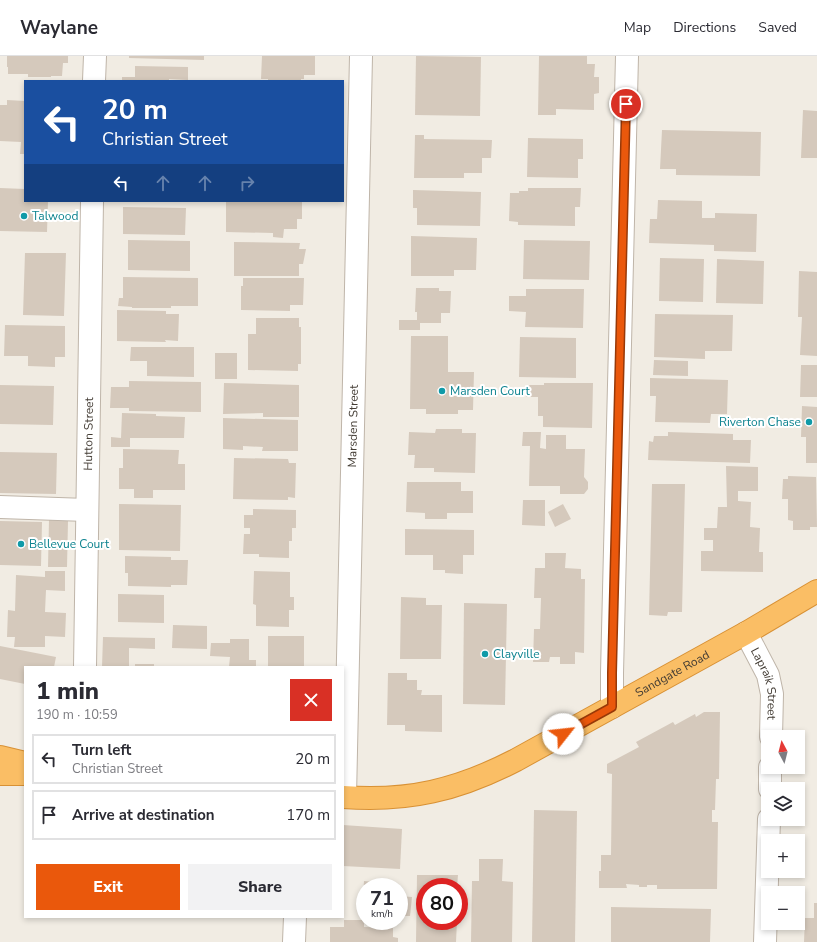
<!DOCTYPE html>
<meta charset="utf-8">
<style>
body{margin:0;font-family:"Nunito Sans",sans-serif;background:#f2f2f3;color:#2b2b33;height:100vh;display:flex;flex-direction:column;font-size:15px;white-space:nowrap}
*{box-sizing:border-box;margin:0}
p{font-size:13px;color:#7c7c81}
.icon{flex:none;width:22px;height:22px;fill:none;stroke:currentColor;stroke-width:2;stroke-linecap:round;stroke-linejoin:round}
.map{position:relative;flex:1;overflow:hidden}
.sheet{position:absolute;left:24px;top:610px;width:320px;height:252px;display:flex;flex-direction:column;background:#fff;border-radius:0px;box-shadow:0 2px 6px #0003}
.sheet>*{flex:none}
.hud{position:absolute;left:24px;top:24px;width:320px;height:122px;border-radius:0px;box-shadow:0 2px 6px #0003;background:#1a4fa0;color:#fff;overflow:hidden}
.needle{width:26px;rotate:353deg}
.buttons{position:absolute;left:761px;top:674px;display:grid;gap:8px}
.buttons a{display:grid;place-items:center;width:44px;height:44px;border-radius:0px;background:#fff;box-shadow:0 2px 6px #0003;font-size:20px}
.speed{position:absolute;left:356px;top:822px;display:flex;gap:8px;font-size:20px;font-weight:700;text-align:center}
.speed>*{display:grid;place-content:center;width:52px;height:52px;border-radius:50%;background:#fff;box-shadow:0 2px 6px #0003;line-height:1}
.speed small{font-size:10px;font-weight:400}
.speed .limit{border:6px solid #d22;background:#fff;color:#111}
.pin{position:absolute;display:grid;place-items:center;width:34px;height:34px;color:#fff;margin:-17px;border:2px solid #fff;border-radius:50%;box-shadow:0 1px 4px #0007}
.me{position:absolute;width:44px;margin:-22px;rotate:61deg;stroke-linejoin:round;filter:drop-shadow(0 0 3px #0008)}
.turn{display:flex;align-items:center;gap:14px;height:84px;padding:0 12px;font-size:18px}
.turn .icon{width:52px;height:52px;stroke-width:2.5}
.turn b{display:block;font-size:28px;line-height:34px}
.lanes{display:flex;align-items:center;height:38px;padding:0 12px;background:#0003;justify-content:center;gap:20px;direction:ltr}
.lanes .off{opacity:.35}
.round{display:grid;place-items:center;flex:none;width:42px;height:42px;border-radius:0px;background:#f2f2f3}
.overview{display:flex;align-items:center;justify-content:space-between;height:68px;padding:0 12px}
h1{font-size:24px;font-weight:800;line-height:30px}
.action{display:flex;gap:8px;margin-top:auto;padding:8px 12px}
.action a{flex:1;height:46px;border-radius:0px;background:#ea580c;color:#fff;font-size:16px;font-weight:800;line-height:46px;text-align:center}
.action a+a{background:#f2f2f3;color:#2b2b33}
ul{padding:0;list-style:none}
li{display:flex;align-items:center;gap:12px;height:50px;margin:0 8px 6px;padding:0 4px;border:2px solid #e1e1e2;border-radius:0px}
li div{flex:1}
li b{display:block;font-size:15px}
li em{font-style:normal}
header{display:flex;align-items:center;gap:24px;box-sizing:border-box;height:56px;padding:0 20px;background:#fff;border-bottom:1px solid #e1e1e2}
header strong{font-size:19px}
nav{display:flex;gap:22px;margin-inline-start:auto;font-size:14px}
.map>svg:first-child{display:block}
.building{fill:#d5c9bc}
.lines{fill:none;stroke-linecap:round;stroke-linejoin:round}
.minor-casing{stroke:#bfb5a9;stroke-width:24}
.highway-casing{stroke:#d89135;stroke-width:24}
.minor{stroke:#fff;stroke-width:22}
.highway{stroke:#fabe65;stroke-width:22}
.route-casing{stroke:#983908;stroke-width:10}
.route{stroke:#ea580c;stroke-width:7}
.culture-dot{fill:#0f9aa8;stroke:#fff;stroke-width:1.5}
.labels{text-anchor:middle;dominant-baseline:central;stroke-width:4;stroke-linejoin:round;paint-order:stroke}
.culture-label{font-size:12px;fill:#0d838f;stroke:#fff;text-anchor:start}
.street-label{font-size:12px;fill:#423b33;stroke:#fff}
</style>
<header>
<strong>Waylane</strong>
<nav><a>Map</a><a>Directions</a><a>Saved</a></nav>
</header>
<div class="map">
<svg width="817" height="886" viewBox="0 0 817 886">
<rect width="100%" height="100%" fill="#f1ece3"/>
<g class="building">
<path d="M7 0H68V7H63L62 20H51V21H28V18H8V11H7Z"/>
<path d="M129 0H204V4L129 2Z"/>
<path d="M262 0H315V19H304V23H301V25H268V23H261Z"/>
<path d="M416 0 481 1 480 60 415 59Z"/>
<path d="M539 0H587V8H595L594 21H599V37L594 38V54L556 53V59H538Z"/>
<path d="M135 10 188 11V24L169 23V25H122V21H135Z"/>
<path d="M7 44 25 45V98H20L21 86 0 85V49H7Z"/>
<path d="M803 54 817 55V102H801Z"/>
<path d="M662 74 761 76 760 120 676 119V113H660Z"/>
<path d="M415 79H424V83L492 84 491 102H482V117H464V122H414Z"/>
<path d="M528 82 583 83V103H578V122L527 121Z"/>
<path d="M0 132 25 133V145H48L47 176 0 175Z"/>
<path d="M528 132H581L580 151H575V170L518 169V166L509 165 510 137H519V135H528Z"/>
<path d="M413 134 481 136 480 170 417 169V152H413Z"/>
<path d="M658 144 702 145V162H715V157L757 158 756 196 714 195V189L649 187 650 163H657Z"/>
<path d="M226 145H302V163H297V173H284L283 182 273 181V177L226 176Z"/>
<path d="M123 151 186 152 185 179 123 178Z"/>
<path d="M411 180 477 182 476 214H454V220H411Z"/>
<path d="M128 184 190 185V215L128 214Z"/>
<path d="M524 184 590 185 589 224 523 223Z"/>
<path d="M234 186 300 187 299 193H306L303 208H299V220H234Z"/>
<path d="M25 197H66L64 260 23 259Z"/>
<path d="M660 202 704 203 703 246 659 245Z"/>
<path d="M717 203 764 205 763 248 716 247Z"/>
<path d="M799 215 817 216V300L800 299 802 261H798Z"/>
<path d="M123 221 198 222V250H171V252H132V251L118 250 119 242H123Z"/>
<path d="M243 222H304L303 249H290V255L241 254V230H243Z"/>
<path d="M416 232H439V235H451L450 257H441V267H420V274H399V264H417V256H415Z"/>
<path d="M526 233H584L583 272 525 271 526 256 509 255V240H526Z"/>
<path d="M117 254 166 255V258H179L178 285 165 284 166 286 117 285Z"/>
<path d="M655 258 733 259 732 295H705V303L654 301Z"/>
<path d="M256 262H299V271H301V308H298V315L248 314V278H256Z"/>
<path d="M5 269 65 270V301H55V311L28 310V300H4Z"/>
<path d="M411 280H448V316H474L473 354H458V358H426V353H410Z"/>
<path d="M520 281 576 282V322L519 321Z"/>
<path d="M131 291H194V321L147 320V305H130Z"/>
<rect x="215" y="297" width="22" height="26"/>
<path d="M654 304 688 305V320L653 319Z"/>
<path d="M801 309H817V341H800Z"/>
<path d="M650 322 728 324 727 358H711L710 367 655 366 656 340H650Z"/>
<path d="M129 325 201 326V356L129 355V352H110L111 331H129Z"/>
<path d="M224 327 299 329V361H263V357L223 358Z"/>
<path d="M544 327H593L592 372 543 371V360H538V341H526V329H544Z"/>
<path d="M0 329 54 330 53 369 0 368Z"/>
<path d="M802 350 817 351V407H806V381H801Z"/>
<path d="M122 357 156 358V360L185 361 184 382H130V391H111V381L121 382Z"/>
<path d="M223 362 298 364V395H262L263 391 243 390V394L223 393Z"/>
<path d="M436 373H462V377H476L475 417 434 416V412H414L415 399H408L409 376 435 377Z"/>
<path d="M523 376H541L540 392 546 393V379H566V393H585L584 421 588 426V433L584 438H560V430H529L530 390H522Z"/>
<path d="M668 376 733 378V384H751L750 407 648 404 649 385 653 386 654 380H668Z"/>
<path d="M123 393 179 394 178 408H185V434H153V442H134V433H119V412H123Z"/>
<path d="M0 396 57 397 56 438 0 437Z"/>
<path d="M234 402 288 403 289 407H296L295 442 288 441V444L233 443Z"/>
<path d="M726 410 758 411V435H738V445L751 446 750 471 760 472 759 496H763V516L701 515V495H713V484H704V472H717L718 451H727Z"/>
<path d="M788 420 816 421 817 471H810V474H793V465L788 464V443H782L783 423H788Z"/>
<path d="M407 426H461V435H473V457H447V463H425V457L406 456Z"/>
<path d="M652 428H685L682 556H668L667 560 649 559Z"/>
<path d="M523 444H545V470L522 469Z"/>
<path d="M119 448 181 449 180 495 119 494Z"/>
<path d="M563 448 571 463 555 471 548 456Z"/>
<path d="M253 453 296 454V472H292V485H289V502L259 501V498H243L244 478H250V472H244V459H253Z"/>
<path d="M49 464 68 465 67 511H48Z"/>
<path d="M0 465 42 466 41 510 0 509Z"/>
<path d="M405 473 474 474V499H463V518L445 517V514H433V499H405Z"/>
<path d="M545 497H566L565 512 581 513V523H585L584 597 575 596V608H560V601H550L549 606H533L534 573H540L541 542H534L535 512H545Z"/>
<path d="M125 500 171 501V504H188L187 529H171V531L128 530V517H125Z"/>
<path d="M45 515H65V535L46 534 45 556 66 557 65 581 45 580V591H14L15 581H7L8 554 15 555 16 519 45 521Z"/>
<path d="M254 515 290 516V541H294V554H289V571L256 570V549L253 548Z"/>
<path d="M118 538 164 539V567L118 566Z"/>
<path d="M401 541 426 542V549H442L441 603H400Z"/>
<path d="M464 547 507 548 505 649 463 648Z"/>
<path d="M173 569 207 570V593L172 592Z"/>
<rect x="268" y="580" width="36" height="31"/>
<path d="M103 581 155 582V593L129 592V611H102Z"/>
<path d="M230 583H249V604H256V611H229L230 601 210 600 211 587H230Z"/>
<path d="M0 590 56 601 54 611H25V628L0 623Z"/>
<rect x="135" y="608" width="19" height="3"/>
<path d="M388 617H407V624H417V634H422L421 639H442V676L405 675V669H387Z"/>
<path d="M704 656H720L719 723H716L715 754H712V766H718L717 833H657V829H647V831H639V829L626 828 627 832H599V815H601V799H611L612 718 607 717V708L639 691 636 686 673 666 675 669 695 658 696 661Z"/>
<path d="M534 754 577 755 575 886H532Z"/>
<path d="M343 769 402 773 400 813 343 810Z"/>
<path d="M479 803H503L502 825 513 826 512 886H471L472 825H479Z"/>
<path d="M417 819H458L457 831H425V865H457L456 886H416Z"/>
<path d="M364 825 397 828V831H365V838H363Z"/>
<path d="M399 840 412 841 410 860H399Z"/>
<path d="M814 847H817V886H804L805 862H814Z"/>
<path d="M611 851 711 853 710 886H611Z"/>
<path d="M344 864H364V871L393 872V881L398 882V886H330V871H344Z"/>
</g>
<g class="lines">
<g class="minor-casing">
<g id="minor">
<path d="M94 25 95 0"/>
<path d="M0 451 87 454"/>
<path id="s1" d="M746 577 768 619 772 638 771 681"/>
<path id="s2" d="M85 611 92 145"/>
<path d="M612 651V617L627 0"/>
<path d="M770 733V711"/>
<path id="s3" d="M345 741 361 0"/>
<path d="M294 886 295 861"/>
<path d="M765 886 769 763"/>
</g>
</g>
<g class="highway-casing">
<g id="highway">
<path d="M0 701 25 707"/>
<path d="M0 718H25"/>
<path id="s4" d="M343 741C408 746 458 734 516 704L746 577 817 535"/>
</g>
</g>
<use href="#minor" class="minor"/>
<use href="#highway" class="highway"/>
</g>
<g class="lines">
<g class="route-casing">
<path id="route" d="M563 678 612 651V617L626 48"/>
</g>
<use href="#route" class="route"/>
</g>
<g class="culture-dot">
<circle cx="24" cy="160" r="4"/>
<circle cx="442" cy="335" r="4"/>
<circle cx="809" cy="366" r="4"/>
<circle cx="21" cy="488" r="4"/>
<circle cx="485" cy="598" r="4"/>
</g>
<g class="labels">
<g class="culture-label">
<text x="32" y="160">Talwood</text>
<text x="450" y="335">Marsden Court</text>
<text x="801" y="366" text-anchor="end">Riverton Chase</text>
<text x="29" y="488">Bellevue Court</text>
<text x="493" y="598">Clayville</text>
</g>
<g class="street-label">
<text stroke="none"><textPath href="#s3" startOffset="371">Marsden Street</textPath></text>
<text stroke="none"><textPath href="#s2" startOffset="233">Hutton Street</textPath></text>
<text stroke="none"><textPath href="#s4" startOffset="358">Sandgate Road</textPath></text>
<text stroke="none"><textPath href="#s1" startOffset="55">Lapraik Street</textPath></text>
</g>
</g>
</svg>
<div class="buttons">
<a><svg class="needle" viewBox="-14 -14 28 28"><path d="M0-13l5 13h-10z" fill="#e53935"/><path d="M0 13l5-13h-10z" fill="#7c7c81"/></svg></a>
<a><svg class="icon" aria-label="layers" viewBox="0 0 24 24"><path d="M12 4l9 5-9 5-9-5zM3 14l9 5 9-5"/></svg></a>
<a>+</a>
<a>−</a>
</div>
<div class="speed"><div>71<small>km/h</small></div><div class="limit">80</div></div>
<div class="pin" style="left:626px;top:48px;background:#d93025"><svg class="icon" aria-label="arrive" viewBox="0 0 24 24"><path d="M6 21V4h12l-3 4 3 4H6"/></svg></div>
<svg class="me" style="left:563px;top:678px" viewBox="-20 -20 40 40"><circle r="19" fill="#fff"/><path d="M0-13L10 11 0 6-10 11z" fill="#ea580c"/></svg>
<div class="hud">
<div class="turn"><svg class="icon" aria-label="left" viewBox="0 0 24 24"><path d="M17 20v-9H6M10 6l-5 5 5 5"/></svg><div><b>20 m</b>Christian Street</div></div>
<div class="lanes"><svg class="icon" aria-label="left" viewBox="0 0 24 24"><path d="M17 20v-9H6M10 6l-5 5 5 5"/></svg><svg class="icon off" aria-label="ahead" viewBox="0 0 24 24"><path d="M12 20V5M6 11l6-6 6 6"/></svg><svg class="icon off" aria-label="ahead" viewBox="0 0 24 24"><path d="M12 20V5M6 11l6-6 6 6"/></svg><svg class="icon off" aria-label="right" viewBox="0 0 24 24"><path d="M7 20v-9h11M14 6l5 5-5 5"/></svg></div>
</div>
<section class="sheet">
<div class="overview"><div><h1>1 min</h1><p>190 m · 10:59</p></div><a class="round" style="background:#d93025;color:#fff"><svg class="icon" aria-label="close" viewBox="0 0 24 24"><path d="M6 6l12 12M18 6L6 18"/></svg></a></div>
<ul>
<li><svg class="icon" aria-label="left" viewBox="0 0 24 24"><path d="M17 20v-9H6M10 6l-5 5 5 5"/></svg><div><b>Turn left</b><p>Christian Street</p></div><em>20 m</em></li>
<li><svg class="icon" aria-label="arrive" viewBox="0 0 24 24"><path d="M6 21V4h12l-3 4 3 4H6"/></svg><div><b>Arrive at destination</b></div><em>170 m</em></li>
</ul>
<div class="action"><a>Exit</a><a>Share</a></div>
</section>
</div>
